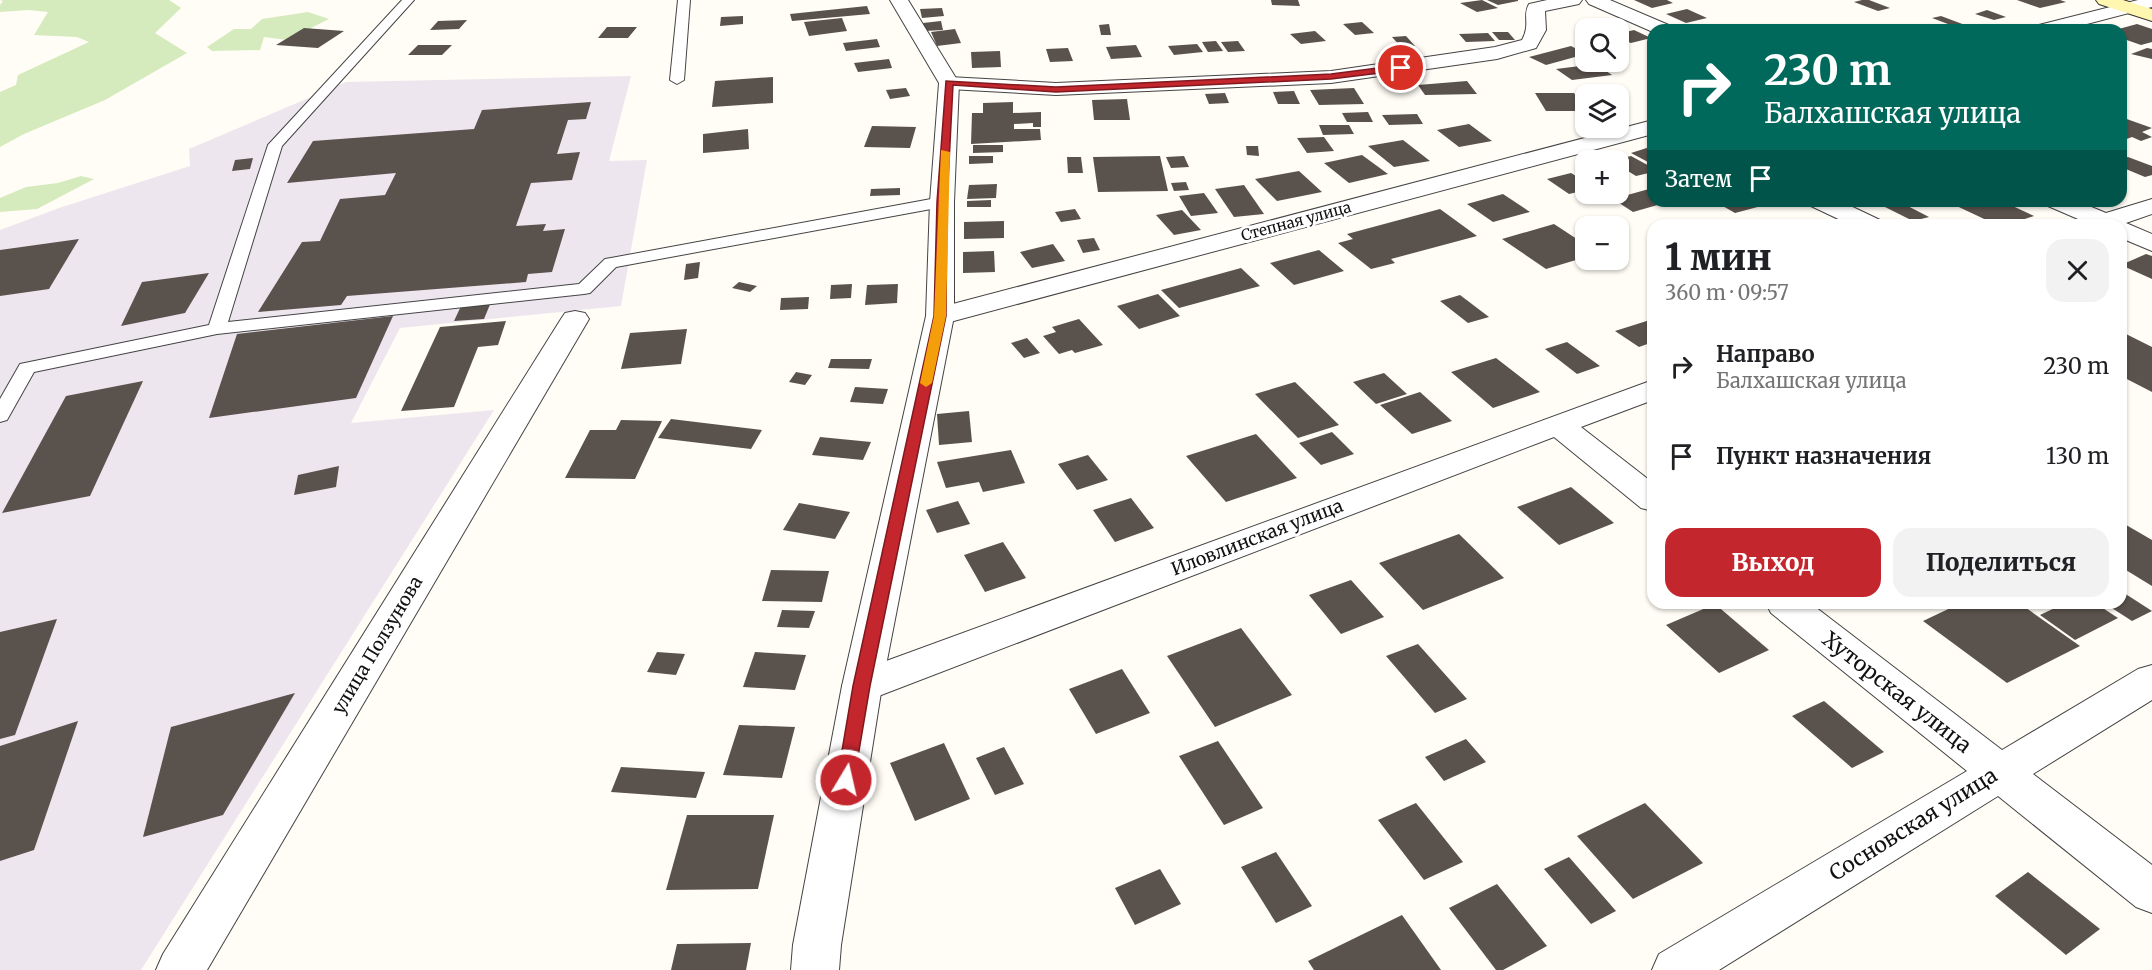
<!DOCTYPE html>
<html lang="ru">
<meta charset="utf-8">
<style>
body{margin:0;font-family:Merriweather,serif;background:#f2f2f2;color:#202124;height:100vh;display:flex;flex-direction:column;font-size:22px;white-space:nowrap}
*{box-sizing:border-box;margin:0}
p{font-size:20px;color:#757577}
.icon{flex:none;width:33px;height:33px;fill:none;stroke:currentColor;stroke-width:2;stroke-linecap:round;stroke-linejoin:round}
.map{position:relative;flex:1;overflow:hidden}
.details{position:absolute;left:1647px;top:219px;width:480px;height:390px;display:flex;flex-direction:column;background:#fff;border-radius:18px;box-shadow:0 2px 4px #0004}
.details>*{flex:none}
.hud{position:absolute;left:1647px;top:24px;width:480px;height:183px;border-radius:18px;box-shadow:0 2px 4px #0004;background:#00695c;color:#fff;overflow:hidden}
.buttons{position:absolute;left:1575px;top:18px;display:grid;gap:12px}
.buttons a{display:grid;place-items:center;width:54px;height:54px;border-radius:12px;background:#fff;box-shadow:0 2px 4px #0004;font-size:30px}
.pin{position:absolute;display:grid;place-items:center;width:51px;height:51px;color:#fff;margin:-26px;border:3px solid #fff;border-radius:50%;box-shadow:0 2px 6px #0007}
.me{position:absolute;width:66px;margin:-33px;rotate:9deg;stroke-linejoin:round;filter:drop-shadow(0 0 4px #0008)}
.turn{display:flex;align-items:center;gap:21px;height:126px;padding:0 18px;font-size:27px}
.turn .icon{width:78px;height:78px;stroke-width:2.5}
.turn b{display:block;font-size:42px;line-height:51px}
.then{display:flex;align-items:center;height:57px;padding:0 18px;background:#0003;gap:12px;font-size:22px}
.round{display:grid;place-items:center;flex:none;width:63px;height:63px;border-radius:18px;background:#f2f2f2}
.overview{display:flex;align-items:center;justify-content:space-between;height:102px;padding:0 18px}
h1{font-size:36px;font-weight:800;line-height:45px}
.cta{display:flex;gap:12px;margin-top:auto;padding:12px 18px}
.cta a{flex:1;height:69px;border-radius:18px;background:#c4262e;color:#fff;font-size:24px;font-weight:800;line-height:69px;text-align:center}
.cta a+a{background:#f2f2f2;color:#202124}
ul{padding:0;list-style:none}
li{display:flex;align-items:center;gap:18px;height:90px;padding:0 18px}
li div{flex:1}
li b{display:block;font-size:22px}
li em{font-style:normal}
.map>svg:first-child{display:block}
.industrial{fill:#eee6ef}
.green{fill:#d5ebbd}
.building{fill:#5a524d}
.lines{fill:none;stroke-linecap:round;stroke-linejoin:round}
.service-casing{stroke:#444;stroke-width:2}
.minor-casing{stroke:#444;stroke-width:2}
.tertiary-casing{stroke:#444;stroke-width:2}
.secondary-casing{stroke:#333;stroke-width:2}
.service{fill:#fff;fill-rule:evenodd}
.minor{fill:#fff;fill-rule:evenodd}
.tertiary{fill:#fff;fill-rule:evenodd}
.secondary{fill:#fff6b0;fill-rule:evenodd}
.route{fill:#c4262e;stroke:#7f191e;stroke-width:1.5}
.slow{fill:#f59e0b}
.labels{text-anchor:middle;dominant-baseline:central;stroke-width:6;stroke-linejoin:round;paint-order:stroke}
.far-street-label{font-size:15px;fill:#111;stroke:#fff}
.street-label{font-size:18px;fill:#111;stroke:#fff}
.near-street-label{font-size:21px;fill:#111;stroke:#fff}
</style>
<div class="map">
<svg width="2152" height="970" viewBox="0 0 2152 970">
<rect width="100%" height="100%" fill="#fffdf5"/>
<path class="industrial" d="M631 76 609 161 647 160 621 306 400 328 351 423 494 410 141 970H0V230L59 208 190 166 189 149 346 82Z"/>
<g class="green">
<path d="M0 0H169L181 8 155 33 187 53 105 100 24 134 0 147V92L16 85 18 75 89 42 77 37 34 35 48 12 29 10 0 12V5L3 1Z"/>
<path d="M308 12 329 19 287 40 264 37 260 50 212 51 207 47 234 29H251L262 19Z"/>
<path d="M81 176 94 179 37 209 0 212V198L26 187 58 183Z"/>
</g>
<g class="building">
<path d="M1271 0H1298L1300 6 1272 5Z"/>
<path d="M1482 0 1498 8 1477 12 1460 3Z"/>
<path d="M1487 0H1518V1L1498 5Z"/>
<path d="M1634 0H1667L1673 3 1652 8Z"/>
<path d="M1862 0H1869L1890 8 1878 11 1854 2Z"/>
<path d="M2017 0H2060L2066 2 2040 8Z"/>
<path d="M867 6 870 14 792 21 790 14Z"/>
<path d="M942 8 944 16 922 18 920 9Z"/>
<path d="M1687 9 1707 18 1686 23 1666 14Z"/>
<path d="M1987 10 2006 17 1994 20 1975 14Z"/>
<path d="M743 16V24L720 26 721 17Z"/>
<path d="M1941 16 1965 25 1956 27 1932 18Z"/>
<path d="M842 18 847 31 809 36 804 22Z"/>
<path d="M467 20 459 29 430 30 438 21Z"/>
<path d="M941 21 943 30 925 31 923 23Z"/>
<path d="M1362 22 1374 33 1355 35 1343 24Z"/>
<path d="M1109 24 1111 35H1101L1099 25Z"/>
<path d="M2137 24 2152 29V42L2141 45 2121 38V30H2115Z"/>
<path d="M607 27H637L628 38H598Z"/>
<path d="M304 28 344 31 318 48 276 45Z"/>
<path d="M955 29 961 43 937 46 931 32Z"/>
<path d="M1634 30 1651 38 1631 43 1618 38V34Z"/>
<path d="M1315 31 1326 41 1301 44 1290 34Z"/>
<path d="M1492 32H1508L1515 40H1499Z"/>
<path d="M1488 33 1495 41 1466 42 1459 34Z"/>
<path d="M1406 36 1415 46 1401 47 1392 37Z"/>
<path d="M877 39 880 47 846 51 843 43Z"/>
<path d="M1216 41 1223 51 1208 52 1202 42Z"/>
<path d="M1238 41 1245 51 1228 52 1221 42Z"/>
<path d="M1197 44 1203 52 1174 55 1168 46Z"/>
<path d="M418 45H452L442 55H408Z"/>
<path d="M1136 45 1142 57 1111 59 1106 47Z"/>
<path d="M1571 46 1586 54 1546 65 1529 57Z"/>
<path d="M1068 48 1073 61 1050 62 1046 49Z"/>
<path d="M2147 48 2152 49V59L2131 54Z"/>
<path d="M1000 51 1001 67 972 68 971 52Z"/>
<path d="M889 59 892 68 858 72 854 63Z"/>
<path d="M1596 64 1612 75 1572 80 1556 69Z"/>
<path d="M773 77V103L712 107 715 81Z"/>
<path d="M1467 81 1477 94 1425 95 1418 85Z"/>
<path d="M906 88 910 96 890 99 886 90Z"/>
<path d="M1354 88 1364 104 1319 105 1310 90Z"/>
<path d="M1294 91 1300 104H1278L1273 92Z"/>
<path d="M1225 93 1229 103 1209 104 1205 94Z"/>
<path d="M1535 93H1574L1586 111H1546Z"/>
<path d="M1127 99 1130 120H1094L1092 100Z"/>
<path d="M591 102 586 119 568 120 557 154 580 152 572 180 531 183 516 226 546 224 543 231 565 229 552 272 528 274 526 282 347 296 341 305 258 312 302 242 320 241 340 199 385 195 396 173 287 183 313 141 474 129 482 110Z"/>
<path d="M1013 102V113L1041 112V127H1033V123L1014 124V129H1040L1041 140 971 144 972 113H983V103Z"/>
<path d="M1368 112 1373 122H1347L1342 113Z"/>
<path d="M1417 114 1423 124 1389 125 1382 115Z"/>
<path d="M2121 117 2152 128 2142 132 2152 137 2141 141 2132 137 2121 141Z"/>
<path d="M1469 124 1492 141 1459 147 1437 130Z"/>
<path d="M1319 125H1349L1354 134 1323 135Z"/>
<path d="M872 126 916 127 910 148 864 147Z"/>
<path d="M748 129 749 149 703 153V134Z"/>
<path d="M1324 137 1334 151 1307 153 1297 138Z"/>
<path d="M1403 140 1430 161 1394 167 1368 146Z"/>
<path d="M973 145H1003V152L973 153Z"/>
<path d="M1246 146H1258L1259 156 1247 155Z"/>
<path d="M1653 146V160L1648 162 1631 153Z"/>
<path d="M1362 155 1388 174 1349 183 1324 163Z"/>
<path d="M969 156H993V163L969 164Z"/>
<path d="M1160 156 1168 191 1098 192 1093 157Z"/>
<path d="M1184 156 1189 167 1171 168 1166 157Z"/>
<path d="M1631 156 1653 168V172L1636 176 1618 165V160H1614Z"/>
<path d="M1067 157H1081L1083 173H1068Z"/>
<path d="M2128 157 2152 166V175L2145 177 2121 167V159Z"/>
<path d="M253 158 250 169 232 171 235 160Z"/>
<path d="M1299 171 1322 192 1277 201 1255 179Z"/>
<path d="M1571 173 1586 182V190L1569 194 1547 179Z"/>
<path d="M1186 182 1189 190 1174 191 1171 183Z"/>
<path d="M997 184 996 198 967 199 969 185Z"/>
<path d="M1244 185 1264 214 1234 217 1215 189Z"/>
<path d="M900 188V195L870 196 871 189Z"/>
<path d="M1649 189 1653 192V201L1668 202 1633 212 1613 199Z"/>
<path d="M1204 193 1218 213 1191 216 1179 196Z"/>
<path d="M1503 194 1530 212 1493 222 1467 204Z"/>
<path d="M991 200V207H967V201Z"/>
<path d="M1714 201H1759L1765 205 1735 213Z"/>
<path d="M1884 201H1898L1929 217 1913 221 1877 203Z"/>
<path d="M1946 201H2002L2034 216 2006 225H1997Z"/>
<path d="M1075 209 1081 219 1061 222 1055 212Z"/>
<path d="M1440 209 1477 236 1391 259 1395 263 1371 269 1338 243 1353 239 1347 234Z"/>
<path d="M1182 210 1201 230 1174 235 1156 215Z"/>
<path d="M1004 221V238L964 239V222Z"/>
<path d="M1554 224 1586 245V257L1546 269 1502 239Z"/>
<path d="M1094 238 1100 250 1083 253 1077 240Z"/>
<path d="M79 239 49 289 0 296V250Z"/>
<path d="M1053 244 1065 261 1032 268 1020 252Z"/>
<path d="M1319 250 1344 271 1294 285 1270 263Z"/>
<path d="M994 251 995 272 963 273V252Z"/>
<path d="M2146 254 2152 256V279L2121 265Z"/>
<path d="M700 262 698 278 684 280 686 264Z"/>
<path d="M1241 268 1260 286 1179 308 1161 290Z"/>
<path d="M209 273 185 313 121 326 142 282Z"/>
<path d="M739 282 757 286 750 292 732 288Z"/>
<path d="M852 284 851 298 830 299 831 285Z"/>
<path d="M898 284 897 303 865 305 867 285Z"/>
<path d="M1158 294 1180 316 1139 329 1117 306Z"/>
<path d="M1460 295 1489 317 1468 323 1440 301Z"/>
<path d="M809 297 808 309 780 310 781 298Z"/>
<path d="M491 302 484 319 454 321 462 304Z"/>
<path d="M393 316 356 398 209 418 237 334Z"/>
<path d="M1079 319 1103 345 1075 353 1072 350 1059 354 1043 336 1056 332 1052 327Z"/>
<path d="M1653 319V342L1639 347 1615 331Z"/>
<path d="M506 321 498 345 478 347 454 407 401 411 440 327Z"/>
<path d="M687 329 681 364 621 369 630 333Z"/>
<path d="M2124 333 2152 347V392L2121 376V335Z"/>
<path d="M1027 338 1040 353 1024 358 1011 343Z"/>
<path d="M1567 342 1600 366 1577 374 1545 349Z"/>
<path d="M1496 358 1540 392 1493 408 1451 372Z"/>
<path d="M831 359H872L869 369 828 368Z"/>
<path d="M796 372 812 375 805 385 789 382Z"/>
<path d="M1384 373 1407 394 1376 404 1353 382Z"/>
<path d="M143 381 90 496 2 513 66 396Z"/>
<path d="M1295 382 1339 425 1298 438 1255 394Z"/>
<path d="M855 387 888 389 883 404 850 402Z"/>
<path d="M1420 392 1452 421 1412 434 1380 405Z"/>
<path d="M969 411 972 442 939 445 937 414Z"/>
<path d="M671 419 762 430 751 449 658 438Z"/>
<path d="M621 420 662 421 635 479 565 478 590 430H616Z"/>
<path d="M1332 432 1354 454 1321 465 1299 443Z"/>
<path d="M1256 434 1297 478 1226 502 1186 456Z"/>
<path d="M820 437 871 442 863 460 812 455Z"/>
<path d="M1011 450 1025 483 983 492 979 482 946 488 937 462Z"/>
<path d="M1088 455 1108 480 1077 490 1058 464Z"/>
<path d="M339 466 336 487 294 495 298 475Z"/>
<path d="M1571 487 1614 523 1559 545 1517 507Z"/>
<path d="M1131 498 1154 528 1115 542 1093 510Z"/>
<path d="M958 501 970 524 937 533 926 510Z"/>
<path d="M799 503 850 512 835 539 783 530Z"/>
<path d="M2121 522 2152 540V586L2121 567Z"/>
<path d="M1459 534 1504 578 1423 610 1379 563Z"/>
<path d="M1003 542 1026 578 985 592 964 555Z"/>
<path d="M771 570 829 571 822 602 762 601Z"/>
<path d="M1351 580 1384 617 1341 634 1309 595Z"/>
<path d="M2121 591 2152 611 2132 621 2104 603H2121Z"/>
<path d="M1961 603H2019L2080 646 2007 683 1923 621Z"/>
<path d="M2065 603H2095L2118 618 2075 640 2040 615Z"/>
<path d="M1715 604 1769 650 1719 673 1666 625Z"/>
<path d="M782 610 815 611 809 628 777 627Z"/>
<path d="M57 619 15 735 0 739V632Z"/>
<path d="M1241 628 1292 695 1215 727 1167 656Z"/>
<path d="M1418 644 1467 699 1435 713 1386 656Z"/>
<path d="M657 652 685 654 676 675 647 672Z"/>
<path d="M755 652 806 655 795 690 743 687Z"/>
<path d="M1122 669 1150 713 1096 734 1069 689Z"/>
<path d="M295 693 223 815 143 837 171 727Z"/>
<path d="M1824 701 1884 752 1852 768 1792 716Z"/>
<path d="M78 721 34 850 0 861V746Z"/>
<path d="M739 725 795 727 782 778 723 775Z"/>
<path d="M1466 739 1486 762 1444 781 1425 757Z"/>
<path d="M1218 741 1263 808 1224 825 1179 756Z"/>
<path d="M944 743 970 799 915 821 890 763Z"/>
<path d="M1004 747 1024 784 995 795 976 758Z"/>
<path d="M621 767 705 772 696 798 611 792Z"/>
<path d="M1416 803 1463 862 1424 880 1378 820Z"/>
<path d="M1645 803 1703 863 1633 899 1577 836Z"/>
<path d="M687 815H774L758 889 666 890Z"/>
<path d="M1276 852 1312 906 1276 923 1241 867Z"/>
<path d="M1569 857 1616 911 1591 924 1544 869Z"/>
<path d="M1160 869 1181 904 1135 925 1115 888Z"/>
<path d="M2028 872 2100 929 2066 955 1995 896Z"/>
<path d="M1497 884 1547 946 1503 970H1496L1449 908Z"/>
<path d="M1402 915 1441 970H1314L1308 961Z"/>
<path d="M751 943 746 970H671L677 944Z"/>
</g>
<g class="lines">
<g class="service-casing">
<g id="service">
<path d="M402 0H414L282 146 228 322 579 284 605 259 611 258 942 197 950 202 942 207 616 267 590 293 584 294 217 334 34 372 7 420 0 422V399L20 364 209 325 268 145Z"/>
<path d="M678 0H690L684 80 677 84 670 80Z"/>
</g>
</g>
<g class="minor-casing">
<g id="minor">
<path d="M1547 0H1582L1579 4 1545 11 1546 30 1536 48 1497 59 1331 83 1056 95 949 89 942 87 939 83 942 79 949 77 1056 83 1331 71 1495 47 1522 40C1531 23 1522 16 1529 4Z"/>
<path d="M1586 0H1610L1671 26 1673 30H1653V32L1589 4Z"/>
<path d="M2138 0H2152V7L2064 30H2033L2035 26Z"/>
<path d="M1653 120V134L950 322 940 324 930 322 926 316 930 310Z"/>
<path d="M2152 199V214L2126 223 2152 234V251L2121 238V225H2083L2085 222 2048 206 2045 201H2077L2106 213Z"/>
<path d="M1808 201H1840L1880 220 1883 225H1851L1811 206Z"/>
<path d="M575 311 585 313 589 319 207 970H156L163 954 561 319 565 313Z"/>
<path d="M1653 380V400L1581 427 1653 483V511L1641 508 1554 437 876 697 862 702 848 697 842 686 848 675Z"/>
<path d="M1766 603H1810L2002 750 2138 669 2152 665V700L2033 774 2152 865V913L2136 907 1998 796 1719 970H1652L1659 954 1967 771 1771 613Z"/>
</g>
</g>
<g class="tertiary-casing">
<path id="tertiary" d="M890 0H908L959 83 954 202V316L882 686 841 945 839 970H791L793 945 842 686 926 316 930 202 939 83Z"/>
</g>
<g class="secondary-casing">
<path id="secondary" d="M2096 0H2123L2152 9V21L2099 4Z"/>
</g>
<use href="#service" class="service"/>
<use href="#minor" class="minor"/>
<use href="#tertiary" class="tertiary"/>
<use href="#secondary" class="secondary"/>
</g>
<path class="route" d="M1401 65 1405 68 1404 70 1331 79 1056 92 953 85 947 202 946 316 870 686 854 780 852 785 846 788 839 785 837 780 853 686 934 316 937 202 946 81 1056 87 1331 74Z"/>
<path class="slow" d="M941 150 950 152 946 316 932 383 926 387 920 383 934 316Z"/>
<g class="labels">
<g class="far-street-label">
<text transform="translate(1296 221) rotate(-15)">Степная улица</text>
</g>
<g class="street-label">
<text transform="translate(1257 537) rotate(-21)">Иловлинская улица</text>
<text transform="translate(377 645) rotate(-59)">улица Ползунова</text>
</g>
<g class="near-street-label">
<text transform="translate(1897 692) rotate(38)">Хуторская улица</text>
<text transform="translate(1913 824) rotate(-32)">Сосновская улица</text>
</g>
</g>
</svg>
<div class="buttons">
<a><svg class="icon" aria-label="search" viewBox="0 0 24 24"><circle cx="10" cy="10" r="6"/><path d="M15 15l6 6"/></svg></a>
<a><svg class="icon" aria-label="layers" viewBox="0 0 24 24"><path d="M12 4l9 5-9 5-9-5zM3 14l9 5 9-5"/></svg></a>
<a>+</a>
<a>−</a>
</div>
<div class="pin" style="left:1401px;top:68px;background:#d93025"><svg class="icon" aria-label="arrive" viewBox="0 0 24 24"><path d="M6 21V4h12l-3 4 3 4H6"/></svg></div>
<svg class="me" style="left:846px;top:780px" viewBox="-20 -20 40 40"><circle r="17" fill="#c4262e" stroke="#fff" stroke-width="3"/><path d="M0-11L8 9 0 5-8 9z" fill="#fff"/></svg>
<div class="hud">
<div class="turn"><svg class="icon" aria-label="right" viewBox="0 0 24 24"><path d="M7 20v-9h11M14 6l5 5-5 5"/></svg><div><b>230 m</b>Балхашская улица</div></div>
<div class="then">Затем<svg class="icon" aria-label="arrive" viewBox="0 0 24 24"><path d="M6 21V4h12l-3 4 3 4H6"/></svg></div>
</div>
<section class="details">
<div class="overview"><div><h1>1 мин</h1><p>360 m · 09:57</p></div><a class="round"><svg class="icon" aria-label="close" viewBox="0 0 24 24"><path d="M6 6l12 12M18 6L6 18"/></svg></a></div>
<ul>
<li><svg class="icon" aria-label="right" viewBox="0 0 24 24"><path d="M7 20v-9h11M14 6l5 5-5 5"/></svg><div><b>Направо</b><p>Балхашская улица</p></div><em>230 m</em></li>
<li><svg class="icon" aria-label="arrive" viewBox="0 0 24 24"><path d="M6 21V4h12l-3 4 3 4H6"/></svg><div><b>Пункт назначения</b></div><em>130 m</em></li>
</ul>
<div class="cta"><a>Выход</a><a>Поделиться</a></div>
</section>
</div>
